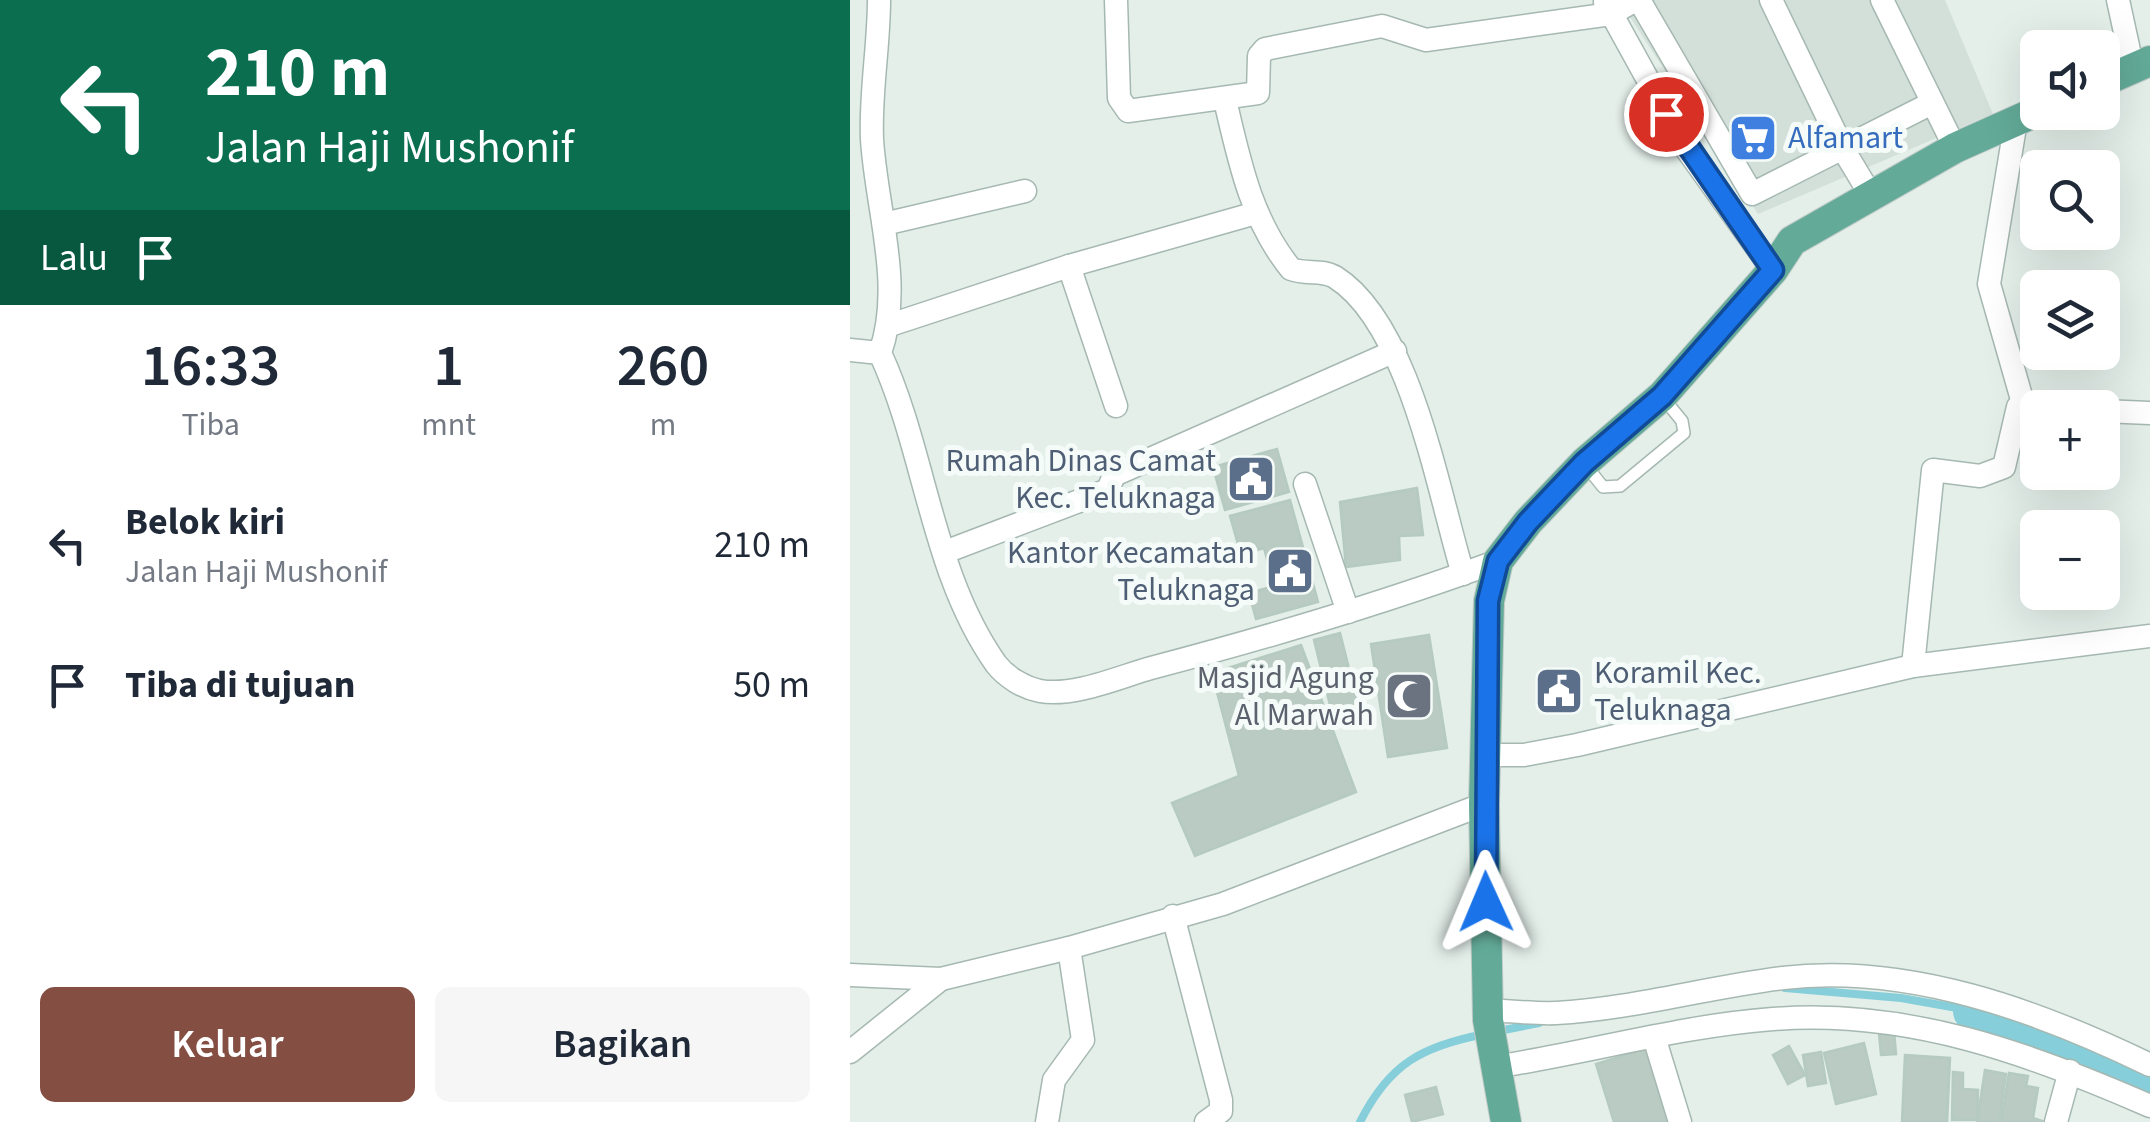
<!DOCTYPE html>
<html lang="id">
<meta charset="utf-8">
<style>
body{margin:0;font-family:"Source Sans 3",sans-serif;background:#f6f6f7;color:#1f2937;height:100vh;display:flex;flex-direction:column;font-size:38px;white-space:nowrap}
*{box-sizing:border-box;margin:0}
p{font-size:32px;color:#747a83}
.icon{flex:none;width:55px;height:55px;fill:none;stroke:currentColor;stroke-width:2;stroke-linecap:round;stroke-linejoin:round}
.map{position:relative;flex:1;overflow:hidden}
.sheet{display:flex;flex-direction:column;background:#fff;width:850px}
.sheet>*{flex:none}
.top-card{background:#0b6e4f;color:#fff;overflow:hidden}
.fabs{position:absolute;left:1170px;top:30px;display:grid;gap:20px}
.fabs a{display:grid;place-items:center;width:100px;height:100px;border-radius:15px;background:#fff;box-shadow:0 10px 40px #0002;font-size:50px}
.pin{position:absolute;display:grid;place-items:center;width:85px;height:85px;color:#fff;margin:-42px;border:5px solid #fff;border-radius:50%;box-shadow:0 2px 10px #0007}
.me{position:absolute;width:110px;margin:-55px;rotate:359deg;stroke-linejoin:round;filter:drop-shadow(0 0 8px #0008)}
.turn{display:flex;align-items:center;gap:35px;height:210px;padding:0 40px;font-size:45px}
.turn .icon{width:130px;height:130px;stroke-width:2.5}
.turn b{display:block;font-size:70px;line-height:85px}
.then{display:flex;align-items:center;height:95px;padding:0 40px;background:#0003;gap:20px;font-size:38px}
.eta{display:flex;justify-content:space-evenly;align-items:center;height:170px;text-align:center}
.eta b{font-size:60px;font-weight:600;line-height:70px}
.primary-button{display:flex;gap:20px;margin-top:auto;padding:20px 40px}
.primary-button a{flex:1;height:115px;border-radius:15px;background:#844e43;color:#fff;font-size:40px;font-weight:600;line-height:115px;text-align:center}
.primary-button a+a{background:#f6f6f7;color:#1f2937}
ul{padding:0;list-style:none}
li{display:flex;align-items:center;gap:30px;height:140px;padding:0 40px}
li div{flex:1}
li b{display:block;font-size:38px}
li em{font-style:normal}
main{display:flex;flex:1;min-height:0}
.map>svg:first-child{display:block}
.built{fill:#d2e0d9}
.lines{fill:none;stroke-linecap:round;stroke-linejoin:round}
.stream{stroke:#86ceda;stroke-width:8}
.river{stroke:#86ceda;stroke-width:42}
.building{fill:#b9cbc3;stroke:#b5cac1;stroke-width:2.5}
.lane-casing{stroke:#a6b8b2;stroke-width:14}
.street-casing{stroke:#a6b8b2;stroke-width:25}
.primary-casing{stroke:#c1cbc8;stroke-width:32}
.lane{stroke:#fff;stroke-width:11}
.street{stroke:#fff;stroke-width:22}
.primary{stroke:#63aa98;stroke-width:30}
.route-casing{stroke:#114b97;stroke-width:25}
.route{stroke:#1a73e8;stroke-width:18}
.labels{text-anchor:middle;dominant-baseline:central;stroke-width:10;stroke-linejoin:round;paint-order:stroke}
.shop-label{font-size:32px;fill:#366cbe;stroke:#f5fbf8;text-anchor:start}
.service-label{font-size:32px;fill:#4e5e75;stroke:#f5fbf8;text-anchor:end}
.worship-label{font-size:32px;fill:#5b616d;stroke:#f5fbf8;text-anchor:end}
</style>
<main>
<section class="sheet">
<div class="top-card">
<div class="turn"><svg class="icon" aria-label="left" viewBox="0 0 24 24"><path d="M17 20v-9H6M10 6l-5 5 5 5"/></svg><div><b>210 m</b>Jalan Haji Mushonif</div></div>
<div class="then">Lalu<svg class="icon" aria-label="arrive" viewBox="0 0 24 24"><path d="M6 21V4h12l-3 4 3 4H6"/></svg></div>
</div>
<div class="eta">
<div><b>16:33</b><p>Tiba</p></div>
<div><b>1</b><p>mnt</p></div>
<div><b>260</b><p>m</p></div>
</div>
<ul>
<li><svg class="icon" aria-label="left" viewBox="0 0 24 24"><path d="M17 20v-9H6M10 6l-5 5 5 5"/></svg><div><b>Belok kiri</b><p>Jalan Haji Mushonif</p></div><em>210 m</em></li>
<li><svg class="icon" aria-label="arrive" viewBox="0 0 24 24"><path d="M6 21V4h12l-3 4 3 4H6"/></svg><div><b>Tiba di tujuan</b></div><em>50 m</em></li>
</ul>
<div class="primary-button"><a>Keluar</a><a>Bagikan</a></div>
</section>
<div class="map">
<svg width="1300" height="1122" viewBox="0 0 1300 1122">
<rect width="100%" height="100%" fill="#e4efea"/>
<path class="built" d="M769 0H1095L1143 114 908 214Z"/>
<g class="lines">
<g class="stream">
<path d="M935 988 1051 998 1124 1011"/>
<path d="M649 1031 689 1023"/>
<path d="M510 1122C539 1064 572 1046 635 1034"/>
</g>
<path class="river" d="M1124 1011 1300 1075"/>
</g>
<g class="building">
<path d="M427 449 439 492 375 510 363 467Z"/>
<path d="M567 488 573 535 549 536 550 560 496 567 490 502Z"/>
<path d="M440 500 468 602 406 619 399 593 424 586 414 548 391 555 380 516Z"/>
<path d="M490 633 508 704 481 709 464 640Z"/>
<path d="M579 635 597 748 538 757 521 644Z"/>
<path d="M451 645 506 792 345 856 322 803 389 776 362 673Z"/>
<path d="M1044 1031 1046 1054 1031 1055 1029 1033Z"/>
<path d="M1014 1043 1026 1094 986 1104 974 1053Z"/>
<path d="M803 1046 827 1122H764L746 1064Z"/>
<path d="M939 1046 955 1075 938 1084 923 1055Z"/>
<path d="M971 1052 976 1083 958 1086 953 1055Z"/>
<path d="M1055 1055 1100 1058 1097 1122H1052Z"/>
<path d="M1135 1070 1156 1074 1149 1122H1127Z"/>
<path d="M1103 1072 1113 1073V1089L1128 1090 1127 1120H1102Z"/>
<path d="M1159 1073 1178 1076 1176 1086 1188 1088 1183 1118 1195 1122H1151Z"/>
<path d="M586 1087 593 1114 562 1122 555 1095Z"/>
</g>
<g class="lines">
<g class="lane-casing">
<path id="lane" d="M734 463 753 487 770 486 834 433 832 421 814 399"/>
</g>
<g class="street-casing">
<g id="street">
<path d="M29 0C29 46 20 93 22 139 26 208 54 285 30 353 76 452 81 572 146 664 156 677 174 688 190 691 224 697 269 677 301 668 419 637 534 603 648 561"/>
<path d="M266 0 269 98 278 111 408 93 409 56 415 49 532 26 576 40 761 14 786 0"/>
<path d="M789 0 902 194 1080 104"/>
<path d="M921 0 993 149 1020 194"/>
<path d="M1032 0 1105 148"/>
<path d="M1268 0 1283 69"/>
<path d="M755 2 835 147 923 270"/>
<path d="M375 100C389 160 401 220 441 269 456 275 472 269 485 277 560 324 588 492 613 574"/>
<path d="M1166 121 1139 284 1173 403"/>
<path d="M34 224 175 191"/>
<path d="M219 266 266 406"/>
<path d="M40 325 219 266 406 213"/>
<path d="M0 350 30 353"/>
<path d="M1252 411 1300 413"/>
<path d="M455 484 498 612"/>
<path d="M95 552 258 490 264 475 545 351"/>
<path d="M1063 666 1083 470 1130 476 1154 467 1168 407 1180 403 1216 408"/>
<path d="M637 755H674L727 745 1063 666 1300 636"/>
<path d="M323 916 371 1100V1111L356 1122"/>
<path d="M0 975 91 979 219 948 373 904 634 804"/>
<path d="M638 1010C660 1011 684 1014 706 1013 782 1009 858 987 933 978 1058 963 1189 1011 1300 1065"/>
<path d="M804 1037 830 1122"/>
<path d="M0 1052 91 979"/>
<path d="M644 1067C737 1053 829 1026 923 1019 1058 1009 1179 1053 1300 1106"/>
<path d="M197 1122 204 1080 233 1040 219 948"/>
<path d="M1206 1122 1220 1071"/>
</g>
</g>
<g class="primary-casing">
<g id="primary">
<path d="M1252 82 1300 61"/>
<path d="M656 1122 638 1020 634 804 639 601 648 561 678 522 734 463 812 396 923 270 942 241 1105 148 1188 111"/>
</g>
</g>
<use href="#lane" class="lane"/>
<use href="#street" class="street"/>
<use href="#primary" class="primary"/>
</g>
<g class="lines">
<g class="route-casing">
<path id="route" d="M636 902 638 601 648 561 678 522 734 463 812 396 923 270 816 114"/>
</g>
<use href="#route" class="route"/>
</g>
<defs>
<g id="supermarket-square" transform="scale(2.5)"><rect x="-9" y="-9" width="18" height="18" rx="4" fill="#3f7fe0" stroke="#f5fbf8"/><path d="M-6-5.5h2.5l.6 2H6L4.5 2H-2.5L-4.4-4H-6ZM-1.5 3.2a1.3 1.3 0 1 0 .1 0ZM3 3.2a1.3 1.3 0 1 0 .1 0Z" fill="#fff"/></g>
<g id="civic-square" transform="scale(2.5)"><rect x="-9" y="-9" width="18" height="18" rx="4" fill="#5c6f8a" stroke="#f5fbf8"/><path d="M-.6-6.5H3V-4.5H.6V-3L4-1V1h2V6H-6V1h2V-1L-.6-3ZM-1.2 2.5V6h2.4V2.5Z" fill="#fff"/></g>
<g id="mosque-square" transform="scale(2.5)"><rect x="-9" y="-9" width="18" height="18" rx="4" fill="#6b7280" stroke="#f5fbf8"/><path d="M3.5-4.9A6 6 0 1 0 3.5 4.9A5 5 0 1 1 3.5-4.9Z" fill="#fff"/></g>
</defs>
<g fill-rule="evenodd">
<use href="#supermarket-square" x="903" y="138"/>
<use href="#civic-square" x="401" y="479"/>
<use href="#civic-square" x="440" y="571"/>
<use href="#civic-square" x="709" y="691"/>
<use href="#mosque-square" x="559" y="696"/>
</g>
<g class="labels">
<g class="shop-label">
<text x="938" y="138">Alfamart</text>
</g>
<g class="service-label">
<text x="366" y="461">Rumah Dinas Camat<tspan x="366" dy="37">Kec. Teluknaga</tspan></text>
<text x="405" y="553">Kantor Kecamatan<tspan x="405" dy="37">Teluknaga</tspan></text>
<text x="744" y="673" text-anchor="start">Koramil Kec.<tspan x="744" dy="37">Teluknaga</tspan></text>
</g>
<g class="worship-label">
<text x="524" y="678">Masjid Agung<tspan x="524" dy="37">Al Marwah</tspan></text>
</g>
</g>
</svg>
<div class="fabs">
<a><svg class="icon" aria-label="sound" viewBox="0 0 24 24"><path d="M4 9h4l5-4v14l-5-4H4zM17 9q2 3 0 6"/></svg></a>
<a><svg class="icon" aria-label="search" viewBox="0 0 24 24"><circle cx="10" cy="10" r="6"/><path d="M15 15l6 6"/></svg></a>
<a><svg class="icon" aria-label="layers" viewBox="0 0 24 24"><path d="M12 4l9 5-9 5-9-5zM3 14l9 5 9-5"/></svg></a>
<a>+</a>
<a>−</a>
</div>
<div class="pin" style="left:816px;top:114px;background:#d93025"><svg class="icon" aria-label="arrive" viewBox="0 0 24 24"><path d="M6 21V4h12l-3 4 3 4H6"/></svg></div>
<svg class="me" style="left:636px;top:902px" viewBox="-20 -20 40 40"><path d="M0-17L14 15 0 8-14 15z" fill="#1a73e8" stroke="#fff" stroke-width="4"/></svg>
</div>
</main>
